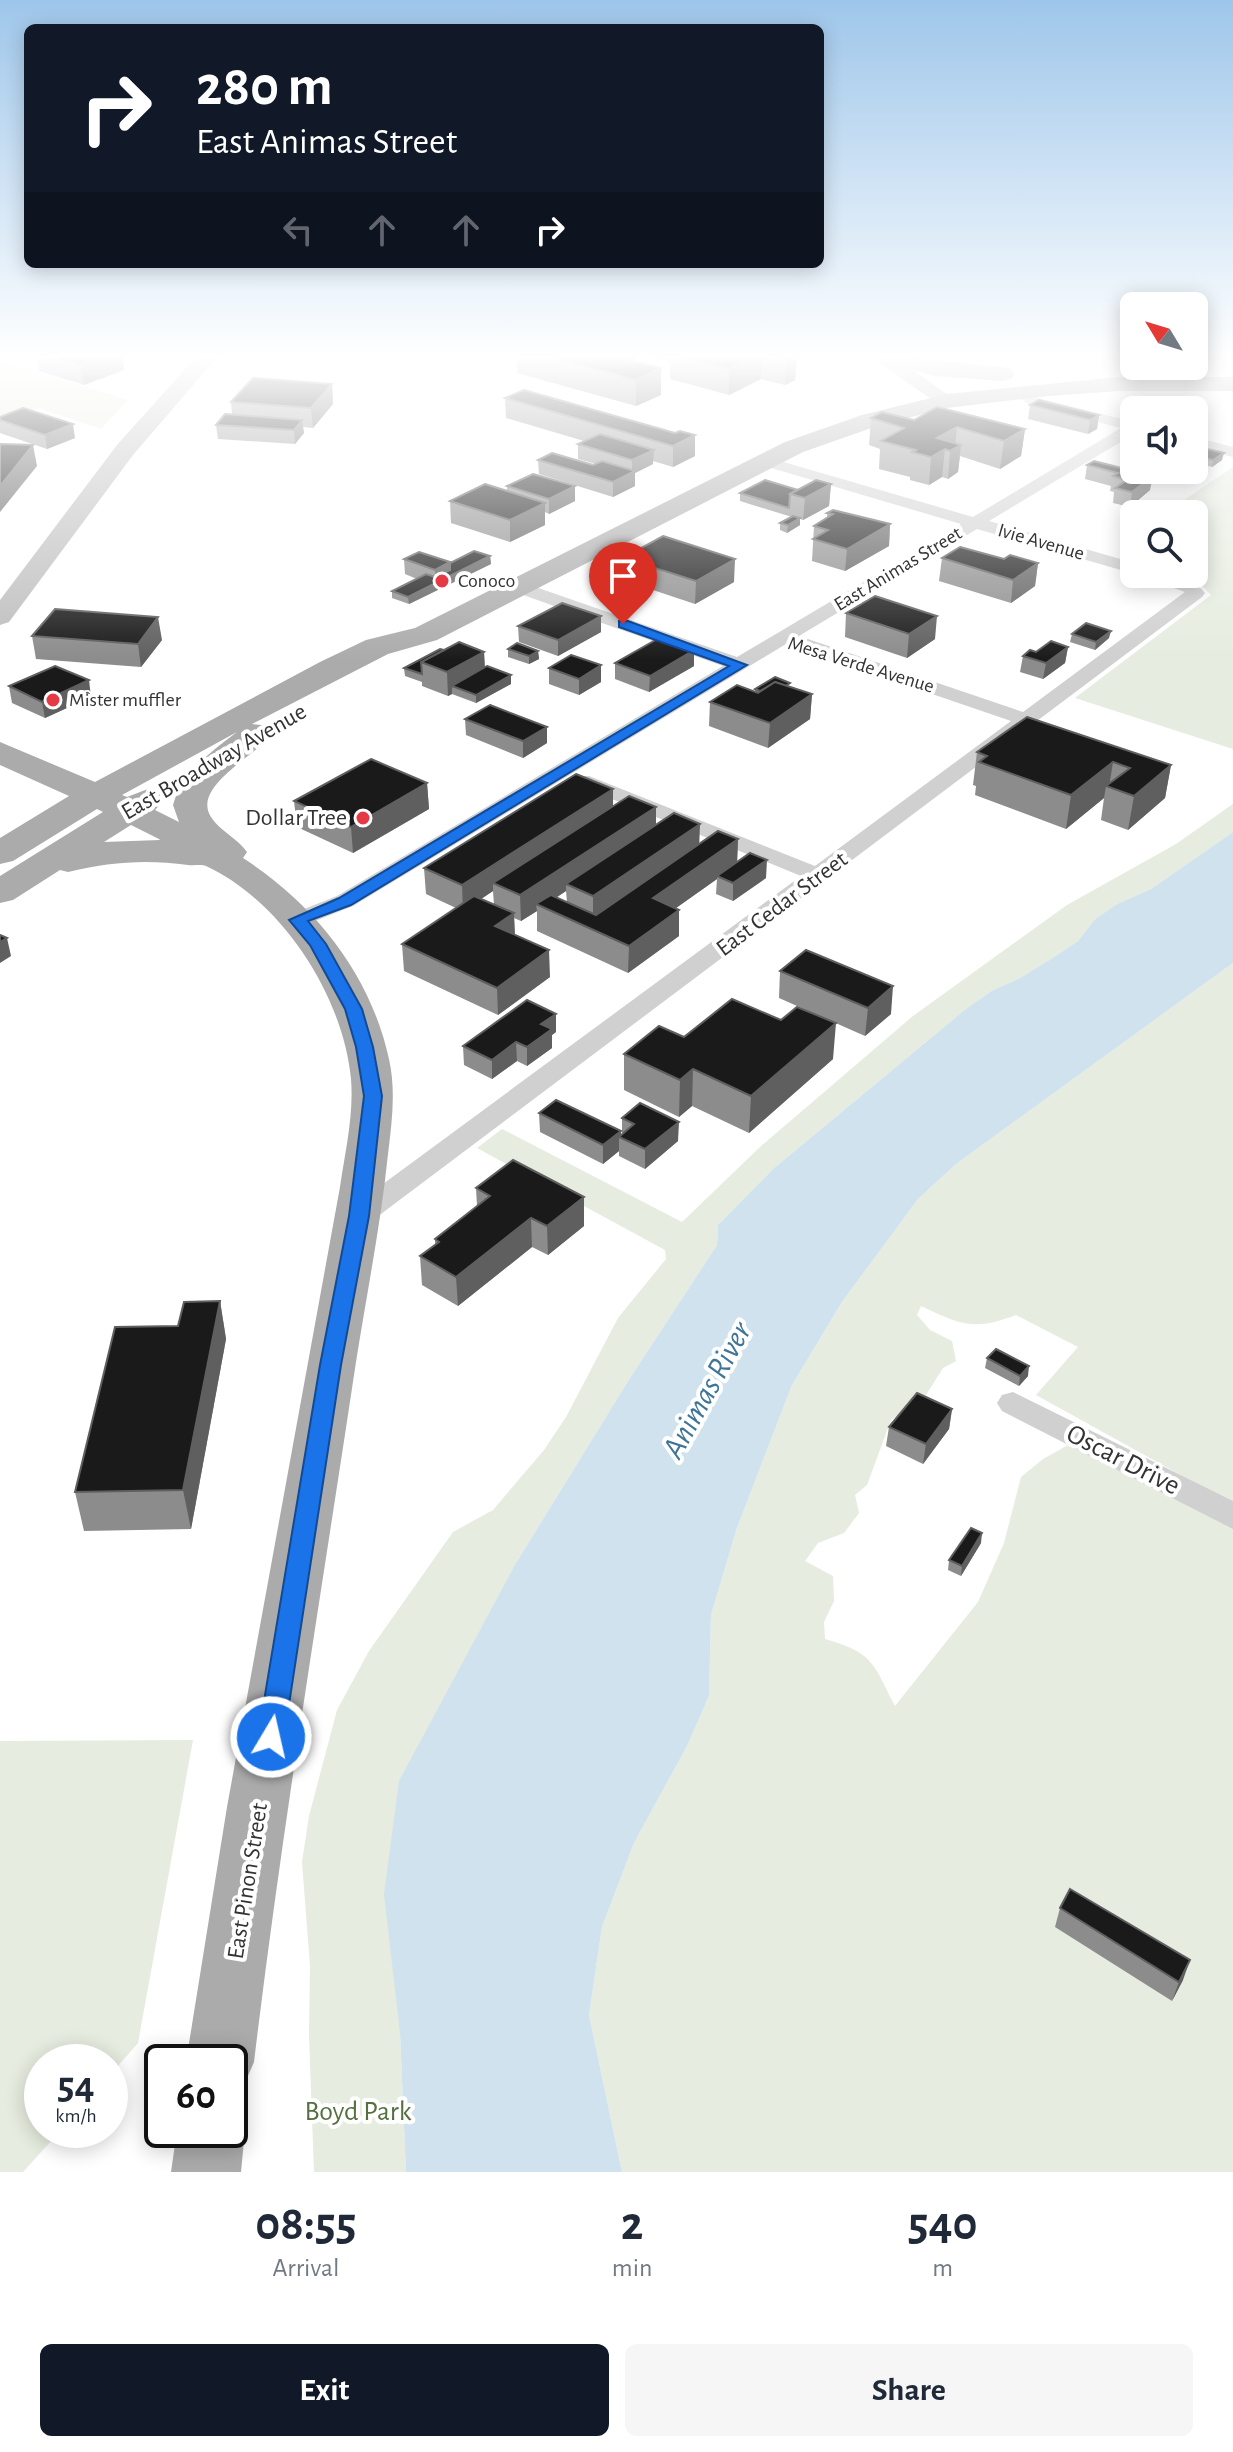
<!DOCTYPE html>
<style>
body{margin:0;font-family:"Alegreya Sans",sans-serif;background:#f6f6f7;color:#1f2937;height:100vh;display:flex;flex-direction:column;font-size:30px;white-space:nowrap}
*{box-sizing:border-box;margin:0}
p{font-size:26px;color:#747a83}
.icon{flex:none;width:44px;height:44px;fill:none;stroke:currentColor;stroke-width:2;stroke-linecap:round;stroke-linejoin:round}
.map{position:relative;height:2172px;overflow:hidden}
.panel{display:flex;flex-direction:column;background:#fff;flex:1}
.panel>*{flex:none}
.hud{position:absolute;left:24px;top:24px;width:800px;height:244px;border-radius:12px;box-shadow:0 4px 20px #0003;background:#111827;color:#fff;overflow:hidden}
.needle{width:52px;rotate:308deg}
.controls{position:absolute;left:1120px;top:292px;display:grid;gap:16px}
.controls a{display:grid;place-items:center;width:88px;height:88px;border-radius:12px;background:#fff;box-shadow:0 4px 20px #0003;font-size:40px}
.speed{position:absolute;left:24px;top:2044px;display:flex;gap:16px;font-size:40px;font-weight:700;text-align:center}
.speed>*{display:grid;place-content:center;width:104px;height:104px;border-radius:50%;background:#fff;box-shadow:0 4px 20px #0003;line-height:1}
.speed small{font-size:20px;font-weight:400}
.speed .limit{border:4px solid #111;border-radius:12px;background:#fff;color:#111}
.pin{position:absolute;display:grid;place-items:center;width:68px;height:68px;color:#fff;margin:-82px -34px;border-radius:50% 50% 50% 0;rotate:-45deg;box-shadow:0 0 8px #0007}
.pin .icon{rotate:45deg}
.me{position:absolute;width:88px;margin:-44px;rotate:9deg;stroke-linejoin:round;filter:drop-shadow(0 0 6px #0008)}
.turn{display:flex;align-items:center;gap:28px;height:168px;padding:0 40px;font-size:36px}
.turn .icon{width:104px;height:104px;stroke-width:2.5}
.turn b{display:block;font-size:56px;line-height:68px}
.lanes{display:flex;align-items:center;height:76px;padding:0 40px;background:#0003;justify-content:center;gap:40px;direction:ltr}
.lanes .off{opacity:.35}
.eta{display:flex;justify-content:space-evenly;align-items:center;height:136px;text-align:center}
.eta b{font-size:48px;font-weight:700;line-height:56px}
.cta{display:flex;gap:16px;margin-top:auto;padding:16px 40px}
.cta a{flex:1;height:92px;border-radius:12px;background:#111827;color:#fff;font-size:32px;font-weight:700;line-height:92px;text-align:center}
.cta a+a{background:#f6f6f7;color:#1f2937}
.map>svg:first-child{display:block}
.green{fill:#e6ecdf}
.water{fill:#cfe2ee}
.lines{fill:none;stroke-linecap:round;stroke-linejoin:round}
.minor{fill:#d0d0d0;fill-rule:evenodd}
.secondary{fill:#bdbdbd;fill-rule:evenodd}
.primary{fill:#ababab;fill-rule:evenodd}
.wall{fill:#8c8c8c;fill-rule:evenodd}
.shaded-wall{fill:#5f5f5f}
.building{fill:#1a1a1a;stroke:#5f5f5f;stroke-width:2}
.route{fill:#1a73e8;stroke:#114b97;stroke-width:2}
.poi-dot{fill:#e63946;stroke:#fff;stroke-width:3}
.labels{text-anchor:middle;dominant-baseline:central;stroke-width:8;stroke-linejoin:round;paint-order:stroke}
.far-street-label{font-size:20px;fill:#333;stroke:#fff}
.far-poi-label{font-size:20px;fill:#333;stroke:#fff;text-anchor:start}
.street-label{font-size:24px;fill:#333;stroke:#fff}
.poi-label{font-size:24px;fill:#333;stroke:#fff;text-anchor:end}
.near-street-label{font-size:28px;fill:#333;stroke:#fff}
.near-park-label{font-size:28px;fill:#56703f;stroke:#fff}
.near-water-label{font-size:32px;font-style:italic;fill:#3f7597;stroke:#fff}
</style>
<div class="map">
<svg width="1233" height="2172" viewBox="0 0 1233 2172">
<rect width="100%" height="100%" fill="#fff"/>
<g class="green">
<path d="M0 363H8L128 400 101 429 39 408 0 422Z"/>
<path d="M1233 467V749L1075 698 1211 595 1200 584 1173 574H1194V514H1163Z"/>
<path d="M1233 804V832L1151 889 1117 904 1095 919 1078 941 1051 959 1020 978 993 990 967 1008 773 1169 718 1225 717 1245 630 1378 516 1563 400 2033 406 2172H314L309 2036 310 1966 302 1862 309 1816 337 1710 369 1651 453 1532 493 1510 544 1450 566 1417 618 1318 666 1259 665 1250 477 1148 502 1129 682 1222 760 1147 913 1016 1067 905 1176 844Z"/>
<path d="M1233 963V1504L1036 1395 1078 1347 1016 1315C974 1331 961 1325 921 1306L917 1315 930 1330 952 1341 956 1361 943 1368 926 1395 891 1420 867 1485 855 1495 859 1513 844 1533 818 1543 805 1561 833 1576 834 1601 824 1622 825 1639C874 1653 873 1663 895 1706L978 1602 1004 1543 1021 1477 1043 1459 1070 1444 1233 1527V2172H622L589 2015 602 1927 634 1843 687 1746 709 1696 711 1615 737 1528 792 1385 842 1302 918 1199 956 1164Z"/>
<path d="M193 1740 138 2043 110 2075V2062H42V2130H61L23 2172H0V1741Z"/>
</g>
<path class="water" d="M1233 832V963L956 1164 918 1199 842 1302 792 1385 737 1528 711 1615 709 1696 687 1746 634 1843 602 1927 589 2015 622 2172H406L400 2033 384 1894 399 1781 516 1563 630 1378 717 1245 718 1225 773 1169 967 1008 993 990 1020 978 1051 959 1078 941 1095 919 1117 904 1151 889Z"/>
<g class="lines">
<g class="minor">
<path d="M1018 388 1038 398 1134 422V434L989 521 1134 563 1135 574 977 529 799 636 1023 712 1185 592 1146 578 1143 574C1166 574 1190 573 1205 593L1202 597 369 1223 359 1225 349 1223 345 1216 349 1209 801 876 575 784 571 780 575 776H589L815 866 1011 721 786 644 353 906 305 925H289L285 920 289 915 337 896 723 666 512 591 509 587 512 583H524L737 657 961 524 758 464V458H770L973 517 1121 428 1028 404 1011 392Z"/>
<path d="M1194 437 1233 447V457L1194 447Z"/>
<path d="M1013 1392 1233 1501V1529L1002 1411 997 1403 1002 1395Z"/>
</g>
<g class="secondary">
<path d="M197 356H218L133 455 9 622 0 625V600L117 445Z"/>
<path d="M869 356H893L957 401 947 407 940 405Z"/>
</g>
<g class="primary">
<path d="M878 356C920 356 961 364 1003 367L1011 369 1015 374 1011 379 1003 381 935 376 881 361Z"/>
<path d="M1119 377H1233V391H1119L1048 396 947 408 880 425 803 452 437 640 388 654 252 724 269 726 273 733C259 754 191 786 211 817 220 831 237 838 247 852L243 858C315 905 370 973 389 1059 396 1091 392 1121 388 1154 381 1223 367 1292 356 1362 321 1595 282 1828 254 2062L244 2085 230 2091V2062H186L227 1807 340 1187C345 1152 354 1115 351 1079 343 996 283 902 206 866 201 864 194 866 188 865 146 859 109 862 68 872L60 870 13 900 0 903V876L103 812 97 809 13 861 0 864V838L69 796 0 765V742L95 782 320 662 366 640 415 628 785 442 862 415 947 394ZM237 732C211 752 182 772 173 805L179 822 155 810 165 799 160 792 148 789 127 797 122 795ZM131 825 159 839 160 840 104 842Z"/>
<path d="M230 2103 235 2106 245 2130 241 2172H171L177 2130H230Z"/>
</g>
</g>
<g class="wall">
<path d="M36 356H122L124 370 84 385 39 371Z"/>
<path d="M517 356H635V360L634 361 661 395 636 406 517 373Z"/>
<path d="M649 356H797L795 380 785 385 761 379 729 395 670 379V362Z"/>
<path d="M332 384 333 404 313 428 303 427 304 433 295 444 218 439 216 425 232 415 231 402Z"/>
<path d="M505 398 675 433 695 456 673 467 653 461V464L635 473V486L613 497 539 474 538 460 593 465 596 464 578 459V444L584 441 506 418Z"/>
<path d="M1030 405 1099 415 1097 429 1088 434 1028 419Z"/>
<path d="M0 417 75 438 47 449 0 433Z"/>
<path d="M871 418 1025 429 1021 456 1000 469 960 456 958 472 948 479 942 477 929 485 910 480V477L879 469 880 449 869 445Z"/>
<path d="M1197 456 1222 460 1212 467 1196 463Z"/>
<path d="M1094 461 1150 490 1130 507 1113 503 1114 492 1110 491 1111 486 1085 479 1087 465Z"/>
<path d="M831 484 829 506 803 520 800 519V525L787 533 780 530V523L792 517 740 501V493L798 490Z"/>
<path d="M507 486H575V501L549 514 545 512V525L510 542 451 523 450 501 507 491Z"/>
<path d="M827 513 890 524 889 546 845 571 812 561 814 526 827 518Z"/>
<path d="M490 556 491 564 409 604 392 598V591L417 579 405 574 404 559 450 563Z"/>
<path d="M623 558 734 582 695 604 623 580Z"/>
<path d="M942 558 1004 559 1038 563 1035 586 1011 603 939 581Z"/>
<path d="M846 613 935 639 907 658 845 637Z"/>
<path d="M601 616V632L558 656 519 642 518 626Z"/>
<path d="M1072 634 1109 638 1095 650 1070 642Z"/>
<path d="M32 636 162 640 141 667 36 659Z"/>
<path d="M1068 647 1065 663 1043 679 1020 672 1023 656Z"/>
<path d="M508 649 538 651 539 659 529 664 508 657Z"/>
<path d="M444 650 484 652 485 667 511 675V684L476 703 452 694 448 696 422 686V682L405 676 404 668Z"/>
<path d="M615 663 694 666 649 692 615 679Z"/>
<path d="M549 668 601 682 579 695 549 684Z"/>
<path d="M9 686 91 697 45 718 12 703Z"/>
<path d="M790 687 812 694 810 719 768 748 709 726 710 702 755 692V689Z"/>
<path d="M465 719 547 743 523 758 466 735Z"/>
<path d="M977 752 1171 765 1165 798 1128 830 1101 820 1104 798 1066 829 975 795 976 786 973 785Z"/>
<path d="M427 783 429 809 353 853 297 827 294 801Z"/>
<path d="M613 806 656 807V825L699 844 738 839 737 862 766 878 733 901 716 894 717 879 676 908 679 910V936L628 973 537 931V911L521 921 514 918 515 935 550 977 498 1015 404 971 402 944 456 908 426 894 424 868ZM493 891 494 905 481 899ZM566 891 567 902 557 897Z"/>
<path d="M780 971 891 1014 865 1036 779 998Z"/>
<path d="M781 1020 833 1059 749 1133 692 1106 679 1117 624 1090V1054L684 1037Z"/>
<path d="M556 1032 552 1035V1048L527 1066 517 1061 492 1079 464 1065 463 1046Z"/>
<path d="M539 1113 621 1135 622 1134V1118L678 1141 645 1169 619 1156V1151L603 1164 540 1132Z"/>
<path d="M476 1188 584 1197V1226L548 1255 532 1247 458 1306 422 1285 420 1256 435 1245V1239L477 1206Z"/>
<path d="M220 1301 226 1339 191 1529 84 1531 75 1492 178 1326Z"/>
<path d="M987 1358 1028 1376 1019 1386 985 1368Z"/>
<path d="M952 1409 949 1429 923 1464 886 1446 889 1427Z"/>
<path d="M981 1543 961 1576 948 1570 949 1560Z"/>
<path d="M1060 1908 1183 1980 1172 2001 1055 1927Z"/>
</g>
<g class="shaded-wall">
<path d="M104 356H122L124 370 84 385 81 365Z"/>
<path d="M615 356H635V360L612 371Z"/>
<path d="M756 356H762L761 379 729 395V369Z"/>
<path d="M793 356H797L795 380 785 385 786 359Z"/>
<path d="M661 368V395L636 406V380Z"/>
<path d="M332 384 333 404 313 428 311 408Z"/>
<path d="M1099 415 1097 429 1088 434 1090 420Z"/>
<path d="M302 420 304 433 295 444 294 430Z"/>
<path d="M73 424 75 438 47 449 45 435Z"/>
<path d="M957 427 955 448 961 445 958 472 948 479 950 451 945 449 942 477 929 485 931 457 937 438Z"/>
<path d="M1025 429 1021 456 1000 469 1004 441Z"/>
<path d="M695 435V456L673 467V446Z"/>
<path d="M33 445 37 466 0 512V486Z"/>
<path d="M654 450 653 464 635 473V486L613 497V482L632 473V460Z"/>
<path d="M1224 453 1222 460 1212 467 1213 460Z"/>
<path d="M1153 476 1150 490 1130 507 1132 492Z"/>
<path d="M831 484 829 506 803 520 805 498Z"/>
<path d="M575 486V501L549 514V499Z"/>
<path d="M545 503V525L510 542V520Z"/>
<path d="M800 518V525L787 533 788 525Z"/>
<path d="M890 524 889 546 845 571 847 549Z"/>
<path d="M490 556 491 564 409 604 408 597 436 583 435 570 450 562Z"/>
<path d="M735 559 734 582 695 604 696 581Z"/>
<path d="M1038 563 1035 586 1011 603 1013 580Z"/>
<path d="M601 616V632L558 656V640Z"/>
<path d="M937 616 935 639 907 658 909 634Z"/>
<path d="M158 617 162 640 141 667 138 644Z"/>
<path d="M1111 631 1109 638 1095 650 1096 642Z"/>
<path d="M1068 647 1065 663 1043 679 1046 663Z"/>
<path d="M694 650V666L649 692 650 676Z"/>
<path d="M538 651 539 659 529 664V656Z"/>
<path d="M484 652 485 676 452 686V694L448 696 447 672Z"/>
<path d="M601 665V682L579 695V679Z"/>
<path d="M511 675V684L476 703V695Z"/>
<path d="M89 680 91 697 45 718 42 702Z"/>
<path d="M812 694 810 719 768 748 770 723Z"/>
<path d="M547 727V743L523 758V741Z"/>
<path d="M1113 762 1109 787 1106 786 1104 798 1066 829 1071 795Z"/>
<path d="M1171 765 1165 798 1128 830 1134 796Z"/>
<path d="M427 783 429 809 353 853 351 827Z"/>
<path d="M613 789V814L493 883V891L463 911 462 885Z"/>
<path d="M656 807V832L566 884V891L542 907 536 904 537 911 521 921 520 895Z"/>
<path d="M700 824 699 850 593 922V896Z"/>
<path d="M738 839 737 865 717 876V879L652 925 653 898Z"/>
<path d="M767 860 766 878 733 901V883Z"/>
<path d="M679 910V936L628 973 629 946Z"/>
<path d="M514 913 515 940 495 926Z"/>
<path d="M7 938 11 956 0 963V942Z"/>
<path d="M549 950 550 977 498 1015 497 988Z"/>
<path d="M893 986 891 1014 865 1036 868 1008Z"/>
<path d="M556 1014V1032L552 1035V1048L527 1066V1047L541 1024Z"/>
<path d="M836 1023 833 1059 749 1133 751 1096Z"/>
<path d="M516 1042 517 1061 492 1079V1060Z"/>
<path d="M693 1069 692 1106 679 1117 680 1080Z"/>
<path d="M679 1122 678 1141 645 1169V1149Z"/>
<path d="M621 1131V1137H619V1151L603 1164V1145Z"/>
<path d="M584 1197V1226L548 1255 547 1226Z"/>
<path d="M531 1218 532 1247 458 1306 456 1277Z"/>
<path d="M220 1301 226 1339 191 1529 183 1490Z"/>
<path d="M1029 1366 1028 1376 1019 1386 1020 1376Z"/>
<path d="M952 1409 949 1429 923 1464 926 1444Z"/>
<path d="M982 1533 981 1543 961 1576 962 1566Z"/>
<path d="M1190 1960 1183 1980 1172 2001 1179 1982Z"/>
</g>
<g class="building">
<path d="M52 356H104L81 365Z"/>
<path d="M549 356H615L661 368 636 380Z"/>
<path d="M681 356H756L729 369Z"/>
<path d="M773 356H793L786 359Z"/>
<path d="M253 378 332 384 311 408 231 402Z"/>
<path d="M524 390 675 433 680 431 695 435 673 446 505 398Z"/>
<path d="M1039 400 1099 415 1090 420 1030 405Z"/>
<path d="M937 407 1025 429 1004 441 957 427 937 438 961 445 950 451 945 449 931 457 912 452 916 450 881 441 904 428 871 418 882 412 914 420Z"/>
<path d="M23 408 73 424 45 435 0 420V417Z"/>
<path d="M225 414 302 420 294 430 216 425Z"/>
<path d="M600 434 654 450 632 460 578 444Z"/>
<path d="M0 444 33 445 0 486Z"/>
<path d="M1207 449 1224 453 1213 460 1197 456Z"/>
<path d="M552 453 593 465 602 461 635 471 613 482 538 460Z"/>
<path d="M1094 461 1153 476 1132 492 1115 488 1127 480 1113 476 1118 473 1087 465Z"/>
<path d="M533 474 575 486 549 499 507 486Z"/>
<path d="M765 480 798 490 790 494 789 508 740 493Z"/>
<path d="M816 480 831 484 805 498 790 494Z"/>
<path d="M485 484 545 503 510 520 450 501Z"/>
<path d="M833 510 890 524 847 549 813 539 828 530 814 526 833 514 827 513Z"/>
<path d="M793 516 800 518 788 525 780 523Z"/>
<path d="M663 536 735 559 696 581 623 558Z"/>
<path d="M960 547 1004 559 1010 555 1038 563 1013 580 942 558Z"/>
<path d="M474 551 490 556 408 597 392 591 426 574 435 577 450 570V563Z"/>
<path d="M419 552 450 562 435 570 404 559Z"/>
<path d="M875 596 937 616 909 634 846 613Z"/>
<path d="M562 603 601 616 558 640 518 626Z"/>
<path d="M55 609 158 617 138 644 32 636Z"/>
<path d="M1086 623 1111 631 1096 642 1072 634Z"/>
<path d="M659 638 694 650 650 676 615 663Z"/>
<path d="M1051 641 1068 647 1046 663 1023 656 1030 650 1036 652Z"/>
<path d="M459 642 484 652 447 672 421 662Z"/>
<path d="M517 643 538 651 529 656 508 649Z"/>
<path d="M440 649 444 650 421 662 422 674 404 668Z"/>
<path d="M571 655 601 665 579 679 549 668Z"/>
<path d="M55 666 89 680 42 702 9 686Z"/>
<path d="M487 666 511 675 476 695 452 686Z"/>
<path d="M775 677 790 683 786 686 775 682 760 691 755 689Z"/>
<path d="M775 682 812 694 770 723 710 702 737 685 758 693Z"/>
<path d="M490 705 547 727 523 741 465 719Z"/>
<path d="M1027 717 1171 765 1134 796 1106 786 1130 768 1113 762 1071 795 979 762 987 756 977 752Z"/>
<path d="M371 759 427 783 351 827 294 801Z"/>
<path d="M576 774 613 789 462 885 424 868Z"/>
<path d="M629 796 656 807 520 895 493 883Z"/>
<path d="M674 813 700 824 593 896 566 884Z"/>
<path d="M718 831 738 839 653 898 679 910 629 946 536 904 551 895 596 915Z"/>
<path d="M750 853 767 860 733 883 717 876Z"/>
<path d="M474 896 514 913 495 926 549 950 497 988 402 944Z"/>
<path d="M0 935 7 938 0 942Z"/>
<path d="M806 950 893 986 868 1008 780 971Z"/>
<path d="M732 999 781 1020 797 1007 836 1023 751 1096 693 1069 680 1080 624 1054 659 1026 684 1037Z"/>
<path d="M527 1000 556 1014 541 1024 552 1029 527 1047 516 1042 492 1060 463 1046Z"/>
<path d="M556 1100 621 1131 603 1145 539 1113Z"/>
<path d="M640 1103 679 1122 645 1149 619 1137 634 1124 622 1118Z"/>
<path d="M513 1160 584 1197 547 1226 531 1218 456 1277 420 1256 439 1242 435 1239 490 1196 476 1188Z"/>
<path d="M220 1301 183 1490 75 1492 115 1327 178 1326 184 1302Z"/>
<path d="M996 1349 1029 1366 1020 1376 987 1358Z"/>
<path d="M917 1393 952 1409 926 1444 889 1427Z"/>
<path d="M971 1528 982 1533 962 1566 949 1560Z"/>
<path d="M1070 1889 1190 1960 1179 1982 1060 1908Z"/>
</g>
<linearGradient id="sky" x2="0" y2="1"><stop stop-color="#9ec6ea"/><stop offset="0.54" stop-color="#fff"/><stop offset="1" stop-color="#fff" stop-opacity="0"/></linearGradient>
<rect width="1233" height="660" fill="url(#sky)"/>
<path class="route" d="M619 621H628L747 665 351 905 308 921 326 944 362 1009 373 1047 382 1096 369 1216 341 1365 284 1737 280 1745 271 1748 262 1745 258 1737 320 1365 349 1216 364 1096 356 1047 345 1009 310 945 289 920 339 898 729 666 619 627Z"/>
<g class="poi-dot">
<circle cx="442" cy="581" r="8"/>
<circle cx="53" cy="700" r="8"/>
<circle cx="363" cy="818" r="8"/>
</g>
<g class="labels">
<g class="far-street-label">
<text transform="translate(1041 542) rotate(16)">Ivie Avenue</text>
<text transform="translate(898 569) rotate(-31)">East Animas Street</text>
<text transform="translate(861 665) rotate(17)">Mesa Verde Avenue</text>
</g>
<g class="far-poi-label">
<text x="458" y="581">Conoco</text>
<text x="69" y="700">Mister muffler</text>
</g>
<g class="street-label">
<text transform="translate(214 762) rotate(-30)">East Broadway Avenue</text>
<text transform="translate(782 904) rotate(-37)">East Cedar Street</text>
<text transform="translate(248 1881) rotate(-81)">East Pinon Street</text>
</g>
<g class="poi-label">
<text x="347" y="818">Dollar Tree</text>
</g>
<g class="near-street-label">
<text transform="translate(1123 1460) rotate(27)">Oscar Drive</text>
</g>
<g class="near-park-label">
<text x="358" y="2112">Boyd Park</text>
</g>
<g class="near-water-label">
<text transform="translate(707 1390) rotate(-61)">Animas River</text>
</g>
</g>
</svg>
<div class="controls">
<a><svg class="needle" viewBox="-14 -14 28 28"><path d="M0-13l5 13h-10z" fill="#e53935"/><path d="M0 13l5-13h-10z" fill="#747a83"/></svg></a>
<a><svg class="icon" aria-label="sound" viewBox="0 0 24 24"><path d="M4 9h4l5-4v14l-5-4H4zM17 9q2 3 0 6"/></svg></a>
<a><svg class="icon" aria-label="search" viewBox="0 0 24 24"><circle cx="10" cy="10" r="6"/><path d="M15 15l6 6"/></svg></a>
</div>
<div class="speed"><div>54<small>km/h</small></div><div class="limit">60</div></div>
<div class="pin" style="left:623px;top:624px;background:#d93025"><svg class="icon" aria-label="arrive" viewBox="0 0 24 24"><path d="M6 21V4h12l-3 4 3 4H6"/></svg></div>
<svg class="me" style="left:271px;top:1737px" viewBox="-20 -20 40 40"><circle r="17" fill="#1a73e8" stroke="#fff" stroke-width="3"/><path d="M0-11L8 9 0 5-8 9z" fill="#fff"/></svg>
<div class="hud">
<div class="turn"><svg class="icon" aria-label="right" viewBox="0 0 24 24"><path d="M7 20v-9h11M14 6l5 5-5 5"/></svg><div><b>280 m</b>East Animas Street</div></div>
<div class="lanes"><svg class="icon off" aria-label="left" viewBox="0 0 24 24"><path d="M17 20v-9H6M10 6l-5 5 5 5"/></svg><svg class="icon off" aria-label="ahead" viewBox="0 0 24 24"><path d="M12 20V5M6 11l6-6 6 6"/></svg><svg class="icon off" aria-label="ahead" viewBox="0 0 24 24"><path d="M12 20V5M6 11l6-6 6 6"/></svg><svg class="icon" aria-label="right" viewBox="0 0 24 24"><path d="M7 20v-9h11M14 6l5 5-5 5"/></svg></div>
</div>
</div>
<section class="panel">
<div class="eta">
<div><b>08:55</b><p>Arrival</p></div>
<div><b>2</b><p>min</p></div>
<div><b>540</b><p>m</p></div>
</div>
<div class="cta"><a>Exit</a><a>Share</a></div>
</section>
